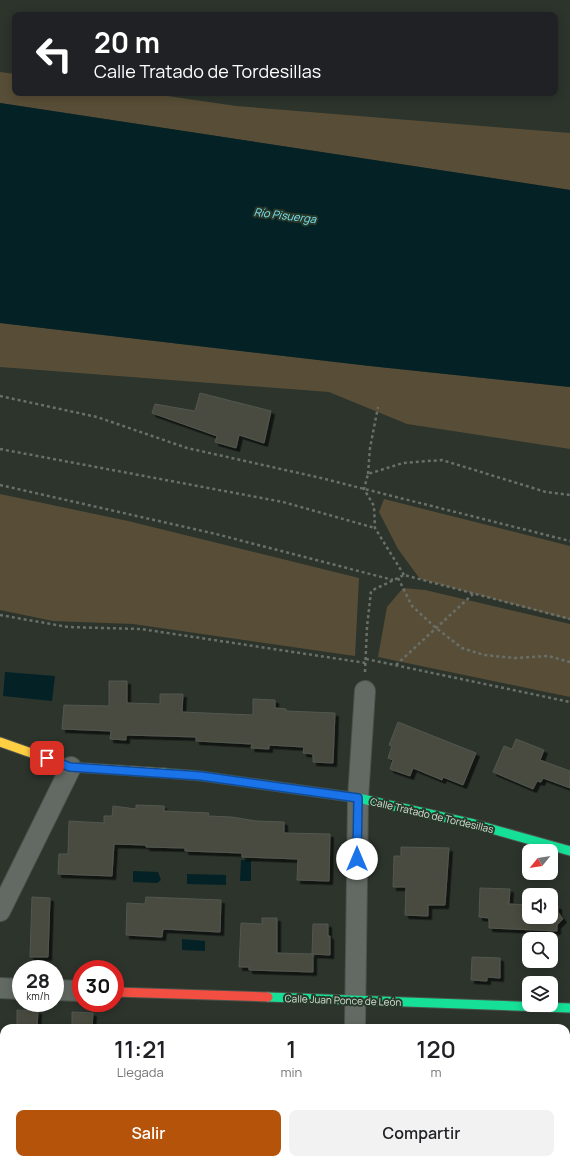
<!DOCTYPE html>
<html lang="es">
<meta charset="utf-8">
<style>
body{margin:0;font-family:Manrope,sans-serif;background:#f2f2f2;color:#202124;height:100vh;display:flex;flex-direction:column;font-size:15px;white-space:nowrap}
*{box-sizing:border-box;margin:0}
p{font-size:13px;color:#757577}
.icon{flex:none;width:22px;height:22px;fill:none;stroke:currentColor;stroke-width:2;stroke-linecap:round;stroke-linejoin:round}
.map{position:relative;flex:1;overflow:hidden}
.details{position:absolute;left:0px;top:1024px;width:570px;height:140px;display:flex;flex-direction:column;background:#fff;border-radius:12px 12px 0 0;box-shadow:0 2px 10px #0003}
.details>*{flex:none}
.hud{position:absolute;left:12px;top:12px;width:546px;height:84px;border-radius:8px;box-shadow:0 2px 10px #0003;background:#202124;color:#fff;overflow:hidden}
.needle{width:26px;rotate:240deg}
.buttons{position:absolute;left:522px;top:844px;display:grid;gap:8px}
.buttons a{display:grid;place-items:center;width:36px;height:36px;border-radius:8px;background:#fff;box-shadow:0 2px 10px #0003;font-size:20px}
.speed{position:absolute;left:12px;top:960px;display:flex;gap:8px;font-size:20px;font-weight:700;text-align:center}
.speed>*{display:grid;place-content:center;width:52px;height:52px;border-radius:50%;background:#fff;box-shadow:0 2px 10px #0003;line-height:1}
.speed small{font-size:10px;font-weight:400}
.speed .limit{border:6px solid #d22;background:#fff;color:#111}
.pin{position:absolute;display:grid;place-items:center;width:34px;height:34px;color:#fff;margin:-17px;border-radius:8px;box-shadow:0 2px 6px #0006}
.me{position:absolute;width:44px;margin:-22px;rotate:0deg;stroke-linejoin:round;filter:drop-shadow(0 0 3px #0008)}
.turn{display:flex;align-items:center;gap:14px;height:84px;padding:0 16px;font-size:18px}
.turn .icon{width:52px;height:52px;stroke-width:2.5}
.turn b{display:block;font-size:28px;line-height:34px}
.eta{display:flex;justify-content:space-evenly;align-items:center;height:68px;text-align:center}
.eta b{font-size:24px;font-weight:600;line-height:28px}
.action{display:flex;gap:8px;margin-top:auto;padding:8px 16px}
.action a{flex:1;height:46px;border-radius:8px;background:#b45309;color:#fff;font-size:16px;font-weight:600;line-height:46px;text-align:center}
.action a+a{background:#f2f2f2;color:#202124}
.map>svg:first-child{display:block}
.green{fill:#584e37}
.water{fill:#042226}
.building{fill:#484c40;stroke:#52574f;filter:url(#shadow)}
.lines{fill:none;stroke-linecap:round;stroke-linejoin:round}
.street-casing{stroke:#4b534b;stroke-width:22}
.fast-casing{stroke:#4b534b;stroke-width:11}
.slow-casing{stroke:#4b534b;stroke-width:11}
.jam-casing{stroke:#4b534b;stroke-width:11}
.path{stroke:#696f69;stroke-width:2.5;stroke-dasharray:3 3;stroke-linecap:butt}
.street{stroke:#636a63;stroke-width:20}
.fast{stroke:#16e098;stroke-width:9}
.slow{stroke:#ffcf43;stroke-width:9}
.jam{stroke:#f24e42;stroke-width:9}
.route-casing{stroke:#114b97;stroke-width:10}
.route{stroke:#1a73e8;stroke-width:7}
.labels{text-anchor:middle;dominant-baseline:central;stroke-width:4;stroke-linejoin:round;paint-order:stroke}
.street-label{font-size:10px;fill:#d6e0d7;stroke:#283829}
.water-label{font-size:11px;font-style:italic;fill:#7ae2f2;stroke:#283829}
</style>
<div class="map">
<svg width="570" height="1164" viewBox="0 0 570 1164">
<defs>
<filter id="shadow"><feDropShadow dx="3.5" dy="3.5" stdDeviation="0" flood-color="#0009"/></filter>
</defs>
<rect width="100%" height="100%" fill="#2c342c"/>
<g class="green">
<path d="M0 72 15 74V93H147L236 106 570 133V190L0 103Z"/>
<path d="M0 323 370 366 570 387V449L407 424 329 392 0 367Z"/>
<path d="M0 494 128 521 359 578 355 656 133 624 53 621 0 610Z"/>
<path d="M384 499 570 546V620L420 579 398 549 379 512Z"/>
<path d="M403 588 425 590 570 624V697L378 657 387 607Z"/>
</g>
<g class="water">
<path d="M0 103 570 190V387L370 366 0 323Z"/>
<path d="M5 672 55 676 52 701 3 696Z"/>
<path d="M241 860H251V881H240Z"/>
<path d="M133 871 158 872 161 880 157 883 133 882Z"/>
<path d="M187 874 226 875V885L187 884Z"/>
<path d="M182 939 205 941V951L182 950Z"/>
</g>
<g class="building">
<path d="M200 393 271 411 264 443 239 435 236 448 215 442 217 436 152 413 155 404 195 411Z"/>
<path d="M109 681H127V703L160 704V694H183L182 712 253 715V699L275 700V708L286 709V711L335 713 333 763 313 762V754L303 753 304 747 269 745V749L251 748 252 744 196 741V737L126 735V740L110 739 111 731 62 729 64 705 109 706Z"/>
<path d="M398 722 476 753 463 785 443 777 442 780 413 768 410 776 390 769 393 760 388 758 392 746 389 745Z"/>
<path d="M516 739 544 750 540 760 570 771V788L543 778 541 782 537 781 533 789 493 772 504 746 512 749Z"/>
<path d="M136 805 164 806V811L209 813 208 816 232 817 256 821 284 822V833L330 834 329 881 297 880 298 859 242 857V853L185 851V848L146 847V845L114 844 112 876 58 874 59 854H68L69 821 104 823V816H112L113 806 136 809Z"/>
<path d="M401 847 449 848 445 905H428V916L405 915 406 887H393L394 856H401Z"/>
<path d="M480 888 510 889 509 904 529 905V917H551V905L558 906V912L563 919 557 925V931L489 928V918L479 917Z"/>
<path d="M32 897 50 898 48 957H30Z"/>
<path d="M146 897 221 900 220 932 163 929 162 937 126 935 127 903 145 904Z"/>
<path d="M262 918H277V953L313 954V972L249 970V967H239L241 923 262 924Z"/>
<path d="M313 924H328V936H330V955L312 954Z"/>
<path d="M472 957 500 958V978L487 977V981L471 980Z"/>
<path d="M17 1010 38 1011 37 1028H17Z"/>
<path d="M72 1012 93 1013 92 1028H72Z"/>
</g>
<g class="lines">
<g class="street-casing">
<g id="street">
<path d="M0 911 71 767"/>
<path d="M0 988 21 989"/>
<path d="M55 990 81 991"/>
<path d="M355 1028 358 798 365 691"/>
<path d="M0 1164H2"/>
<path d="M349 1164V1160"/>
</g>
</g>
<g class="fast-casing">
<g id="fast">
<path d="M164 773 201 776 358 798 474 824 570 851"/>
<path d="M268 997 570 1008"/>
</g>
</g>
<g class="slow-casing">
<path id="slow" d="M0 742 71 767 164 773"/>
</g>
<g class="jam-casing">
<path id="jam" d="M115 992 268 997"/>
</g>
<g class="path">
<path d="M0 396 97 417 187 448 321 478 570 541"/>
<path d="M0 449 283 502 375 528"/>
<path d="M368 474 370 448 378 407"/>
<path d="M0 485 216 534 393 580"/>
<path d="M404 575 375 528 374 506 364 489 368 474 403 463 442 460 546 492 570 495"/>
<path d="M398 578 412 606 436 628 462 648 484 655 515 658 548 656 570 662"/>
<path d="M0 615 68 627 141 629 366 663"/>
<path d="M366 659 570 702"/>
<path d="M396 665 473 594"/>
<path d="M365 672 367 627 371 591 404 575 570 619"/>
</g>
<use href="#street" class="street"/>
<use href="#fast" class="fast"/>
<use href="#slow" class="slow"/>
<use href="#jam" class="jam"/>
</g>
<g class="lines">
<g class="route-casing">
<path id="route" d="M47 758 70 767 201 776 358 798 357 859"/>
</g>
<use href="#route" class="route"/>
</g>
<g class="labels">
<g class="street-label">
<text transform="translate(432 815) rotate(13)">Calle Tratado de Tordesillas</text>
<text transform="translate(343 1000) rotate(2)">Calle Juan Ponce de León</text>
</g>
<g class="water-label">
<text transform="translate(285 215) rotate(7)">Río Pisuerga</text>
</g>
</g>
</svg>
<div class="buttons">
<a><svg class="needle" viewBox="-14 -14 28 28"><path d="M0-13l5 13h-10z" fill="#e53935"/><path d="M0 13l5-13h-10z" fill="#757577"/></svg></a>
<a><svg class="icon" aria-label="sound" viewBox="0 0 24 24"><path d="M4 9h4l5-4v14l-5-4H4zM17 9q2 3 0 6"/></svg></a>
<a><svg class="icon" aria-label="search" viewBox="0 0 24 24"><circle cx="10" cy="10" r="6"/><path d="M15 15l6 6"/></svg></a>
<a><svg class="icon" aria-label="layers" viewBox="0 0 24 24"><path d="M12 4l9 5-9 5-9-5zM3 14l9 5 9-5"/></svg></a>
</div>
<div class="speed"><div>28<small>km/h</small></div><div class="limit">30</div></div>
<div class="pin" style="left:47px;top:758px;background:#d93025"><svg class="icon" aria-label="arrive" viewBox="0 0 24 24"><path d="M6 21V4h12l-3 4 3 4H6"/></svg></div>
<svg class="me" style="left:357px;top:859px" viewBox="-20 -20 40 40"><circle r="19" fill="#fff"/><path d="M0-13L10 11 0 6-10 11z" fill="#1a73e8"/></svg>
<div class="hud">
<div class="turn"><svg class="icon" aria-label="left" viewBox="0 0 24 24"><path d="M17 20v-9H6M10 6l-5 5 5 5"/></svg><div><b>20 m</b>Calle Tratado de Tordesillas</div></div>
</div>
<section class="details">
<div class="eta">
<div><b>11:21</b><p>Llegada</p></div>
<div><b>1</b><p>min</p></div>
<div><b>120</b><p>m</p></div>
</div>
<div class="action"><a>Salir</a><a>Compartir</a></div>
</section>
</div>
